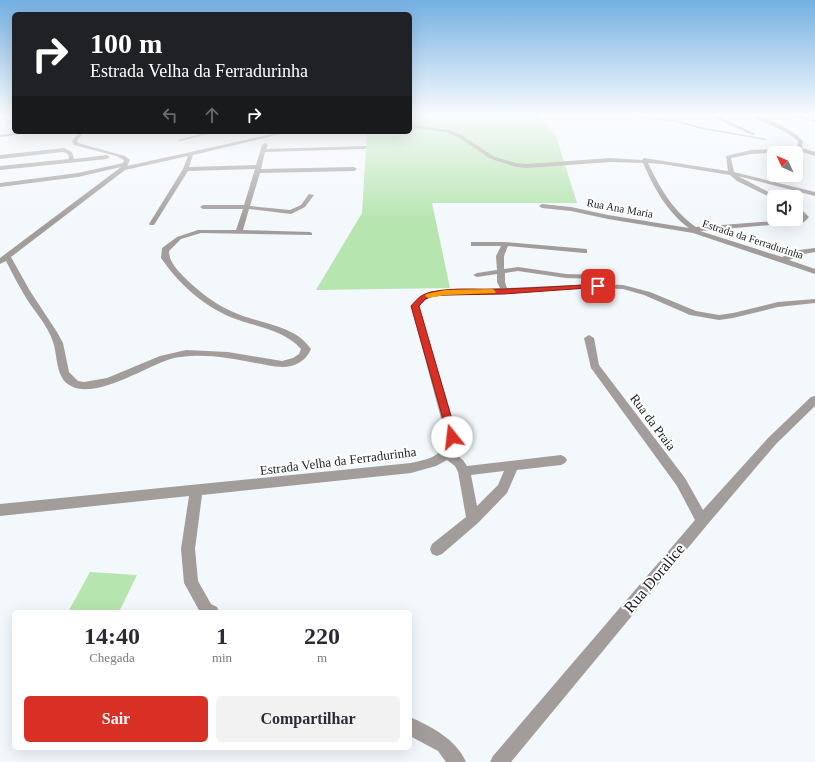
<!DOCTYPE html>
<html lang="pt">
<style>
body{margin:0;font-family:Georgia,serif;background:#f2f2f3;color:#2b2b33;height:100vh;display:flex;flex-direction:column;font-size:15px;white-space:nowrap}
*{box-sizing:border-box;margin:0}
p{font-size:13px;color:#7c7c81}
.icon{flex:none;width:22px;height:22px;fill:none;stroke:currentColor;stroke-width:2;stroke-linecap:round;stroke-linejoin:round}
.map{position:relative;flex:1;overflow:hidden}
.side{position:absolute;left:12px;top:610px;width:400px;height:140px;display:flex;flex-direction:column;background:#fff;border-radius:6px;box-shadow:0 4px 16px #0002}
.side>*{flex:none}
.guide{position:absolute;left:12px;top:12px;width:400px;height:122px;border-radius:6px;box-shadow:0 4px 16px #0002;background:#202124;color:#fff;overflow:hidden}
.needle{width:26px;rotate:314deg}
.fabs{position:absolute;left:767px;top:146px;display:grid;gap:8px}
.fabs a{display:grid;place-items:center;width:36px;height:36px;border-radius:6px;background:#fff;box-shadow:0 4px 16px #0002;font-size:20px}
.pin{position:absolute;display:grid;place-items:center;width:34px;height:34px;color:#fff;margin:-17px;border-radius:8px;box-shadow:0 2px 6px #0006}
.me{position:absolute;width:44px;margin:-22px;rotate:344deg;stroke-linejoin:round;filter:drop-shadow(0 0 3px #0008)}
.turn{display:flex;align-items:center;gap:14px;height:84px;padding:0 12px;font-size:18px}
.turn .icon{width:52px;height:52px;stroke-width:2.5}
.turn b{display:block;font-size:28px;line-height:34px}
.lanes{display:flex;align-items:center;height:38px;padding:0 12px;background:#0003;justify-content:center;gap:20px;direction:ltr}
.lanes .off{opacity:.35}
.eta{display:flex;justify-content:space-evenly;align-items:center;height:68px;text-align:center}
.eta b{font-size:24px;font-weight:600;line-height:28px}
.button{display:flex;gap:8px;margin-top:auto;padding:8px 12px}
.button a{flex:1;height:46px;border-radius:6px;background:#d93025;color:#fff;font-size:16px;font-weight:600;line-height:46px;text-align:center}
.button a+a{background:#f2f2f3;color:#2b2b33}
.map>svg:first-child{display:block}
.green{fill:#b6e5b0}
.lines{fill:none;stroke-linecap:round;stroke-linejoin:round}
.minor{fill:#a29d9b;fill-rule:evenodd}
.route{fill:#d93025;stroke:#8d1f18}
.slow{fill:#f59e0b}
.labels{text-anchor:middle;dominant-baseline:central;stroke-width:4;stroke-linejoin:round;paint-order:stroke}
.far-street-label{font-size:11px;fill:#202326;stroke:#fff}
.street-label{font-size:13px;fill:#202326;stroke:#fff}
.near-street-label{font-size:16px;fill:#202326;stroke:#fff}
</style>
<div class="map">
<svg width="815" height="762" viewBox="0 0 815 762">
<rect width="100%" height="100%" fill="#f3f8fd"/>
<g class="green">
<path d="M410 114H537L556 136 577 203H432L450 288 316 290 362 213 367 132H410Z"/>
<path d="M90 572 137 575 119 612H68Z"/>
</g>
<g class="lines">
<g class="minor">
<path d="M631 114 671 119 701 127 767 139 765 140 701 129 671 121 643 119Z"/>
<path d="M707 114H713L756 134 752 135Z"/>
<path d="M747 114C763 114 793 130 803 141L802 148 815 152V156L799 151 751 154 731 158 734 172 815 192V196L738 176 778 197H774V199L737 181 730 175 662 164 648 163C660 188 673 211 696 227L800 219 802 217 796 210V205L798 206 809 217 804 222 700 231 782 257 799 250 815 248V252L804 254 789 260 815 269V274L693 233 608 219 571 211 542 208 539 206 542 204 571 207 608 215 689 228C667 212 654 188 643 163L610 162 527 168 516 167 491 159 456 136 446 132 410 127V125L449 130 460 134 495 157 516 163 527 164 610 158 642 160 644 158 728 171 726 156 751 150 797 148 798 141C783 128 764 124 747 114Z"/>
<path d="M784 114H793L815 120V122Z"/>
<path d="M11 121H14V123H9Z"/>
<path d="M23 132H38L0 137V135Z"/>
<path d="M79 132H84L77 141 78 143 125 156 130 160 127 166 281 132H289L193 155 189 167 256 165 262 145 265 143 268 145 266 149 366 146V148L364 149 265 152 261 169 354 167 357 169 354 171 260 173 250 206 290 210 301 205 309 194 314 195 305 207 291 214 249 209 243 230 310 232 312 233V235L201 233 181 239 169 251C169 261 176 269 183 276 199 292 217 306 238 314 262 324 295 325 311 349 306 361 295 367 282 367 273 367 264 364 255 363 234 359 213 355 192 356 186 356 180 357 174 358 148 365 96 400 71 386 55 378 58 356 53 342 48 327 37 314 28 301 20 288 13 275 6 261L0 264V258L121 167 78 177 0 187V183L78 173 123 163 124 160 116 156 74 145 72 141ZM188 156 183 169 149 224 150 225H154L188 171 255 169 244 205H203L200 207 203 209H243L236 230H198L177 237 162 248 161 258C179 284 203 306 233 318 256 327 283 329 301 349L299 354 293 358 282 361 228 352 186 350 160 356 107 378 84 382 78 381 69 372 63 343 57 332 30 291 11 257 125 170Z"/>
<path d="M209 132H217L180 141 178 140Z"/>
<path d="M64 148 72 152 74 159 107 155 110 157 107 159 0 170V166L69 159 68 154 63 152 0 159V155Z"/>
<path d="M471 242H505L587 249V253H584L508 246 504 256V269L518 267 566 274 602 275 606 277 602 279 566 278 518 271 505 273V282L507 288 598 284 623 285 650 292 696 311 719 315 733 313 778 302 815 299V303L778 307 733 318 719 320 690 315 644 295 623 289 598 288 509 293 505 294 502 293 433 296 426 300 419 306 458 437 453 452 463 460 467 466 561 455 565 457 567 460 565 463 561 465 517 470 507 493 478 523 442 554 437 556 432 554 430 549 432 544 466 517 458 472 455 466 447 460 436 466 411 473 202 495 195 549 198 581 211 604 217 607 219 612H200L184 583 181 549 189 496 0 516V504L411 463C429 459 443 457 446 437L411 306 420 296 432 292 500 288 497 282V274L477 277 473 275 477 273 497 270 496 256 501 246H471ZM504 471 498 485 477 506 471 475Z"/>
<path d="M589 335 594 338 599 365 685 478 703 510 768 438 811 397 815 396V406L776 444 707 525 511 762H490L493 756 695 520 677 486 591 368 584 338Z"/>
<path d="M410 717C432 727 456 739 466 762H446L438 751 410 736Z"/>
</g>
</g>
<linearGradient id="sky" x2="0" y2="1"><stop stop-color="#74b0e2"/><stop offset="0.52" stop-color="#fafcfe"/><stop offset="1" stop-color="#fafcfe" stop-opacity="0"/></linearGradient>
<rect width="815" height="221" fill="url(#sky)"/>
<path class="route" d="M598 284 602 286 601 287 504 294 446 295 433 296 425 299 419 306 457 437 456 440H449L411 306C417 299 422 294 431 292 454 287 480 290 504 289 535 288 567 286 598 284Z"/>
<path class="slow" d="M493 289 496 292 495 293 446 295 428 298 425 296 426 294 446 290Z"/>
<g class="labels">
<g class="far-street-label">
<text transform="translate(620 208) rotate(10)">Rua Ana Maria</text>
<text transform="translate(753 239) rotate(18)">Estrada da Ferradurinha</text>
</g>
<g class="street-label">
<text transform="translate(653 422) rotate(53)">Rua da Praia</text>
<text transform="translate(338 461) rotate(-7)">Estrada Velha da Ferradurinha</text>
</g>
<g class="near-street-label">
<text transform="translate(654 578) rotate(-50)">Rua Doralice</text>
</g>
</g>
</svg>
<div class="fabs">
<a><svg class="needle" viewBox="-14 -14 28 28"><path d="M0-13l5 13h-10z" fill="#e53935"/><path d="M0 13l5-13h-10z" fill="#7c7c81"/></svg></a>
<a><svg class="icon" aria-label="sound" viewBox="0 0 24 24"><path d="M4 9h4l5-4v14l-5-4H4zM17 9q2 3 0 6"/></svg></a>
</div>
<div class="pin" style="left:598px;top:286px;background:#d93025"><svg class="icon" aria-label="arrive" viewBox="0 0 24 24"><path d="M6 21V4h12l-3 4 3 4H6"/></svg></div>
<svg class="me" style="left:452px;top:437px" viewBox="-20 -20 40 40"><circle r="19" fill="#fff"/><path d="M0-13L10 11 0 6-10 11z" fill="#d93025"/></svg>
<div class="guide">
<div class="turn"><svg class="icon" aria-label="right" viewBox="0 0 24 24"><path d="M7 20v-9h11M14 6l5 5-5 5"/></svg><div><b>100 m</b>Estrada Velha da Ferradurinha</div></div>
<div class="lanes"><svg class="icon off" aria-label="left" viewBox="0 0 24 24"><path d="M17 20v-9H6M10 6l-5 5 5 5"/></svg><svg class="icon off" aria-label="ahead" viewBox="0 0 24 24"><path d="M12 20V5M6 11l6-6 6 6"/></svg><svg class="icon" aria-label="right" viewBox="0 0 24 24"><path d="M7 20v-9h11M14 6l5 5-5 5"/></svg></div>
</div>
<section class="side">
<div class="eta">
<div><b>14:40</b><p>Chegada</p></div>
<div><b>1</b><p>min</p></div>
<div><b>220</b><p>m</p></div>
</div>
<div class="button"><a>Sair</a><a>Compartilhar</a></div>
</section>
</div>
